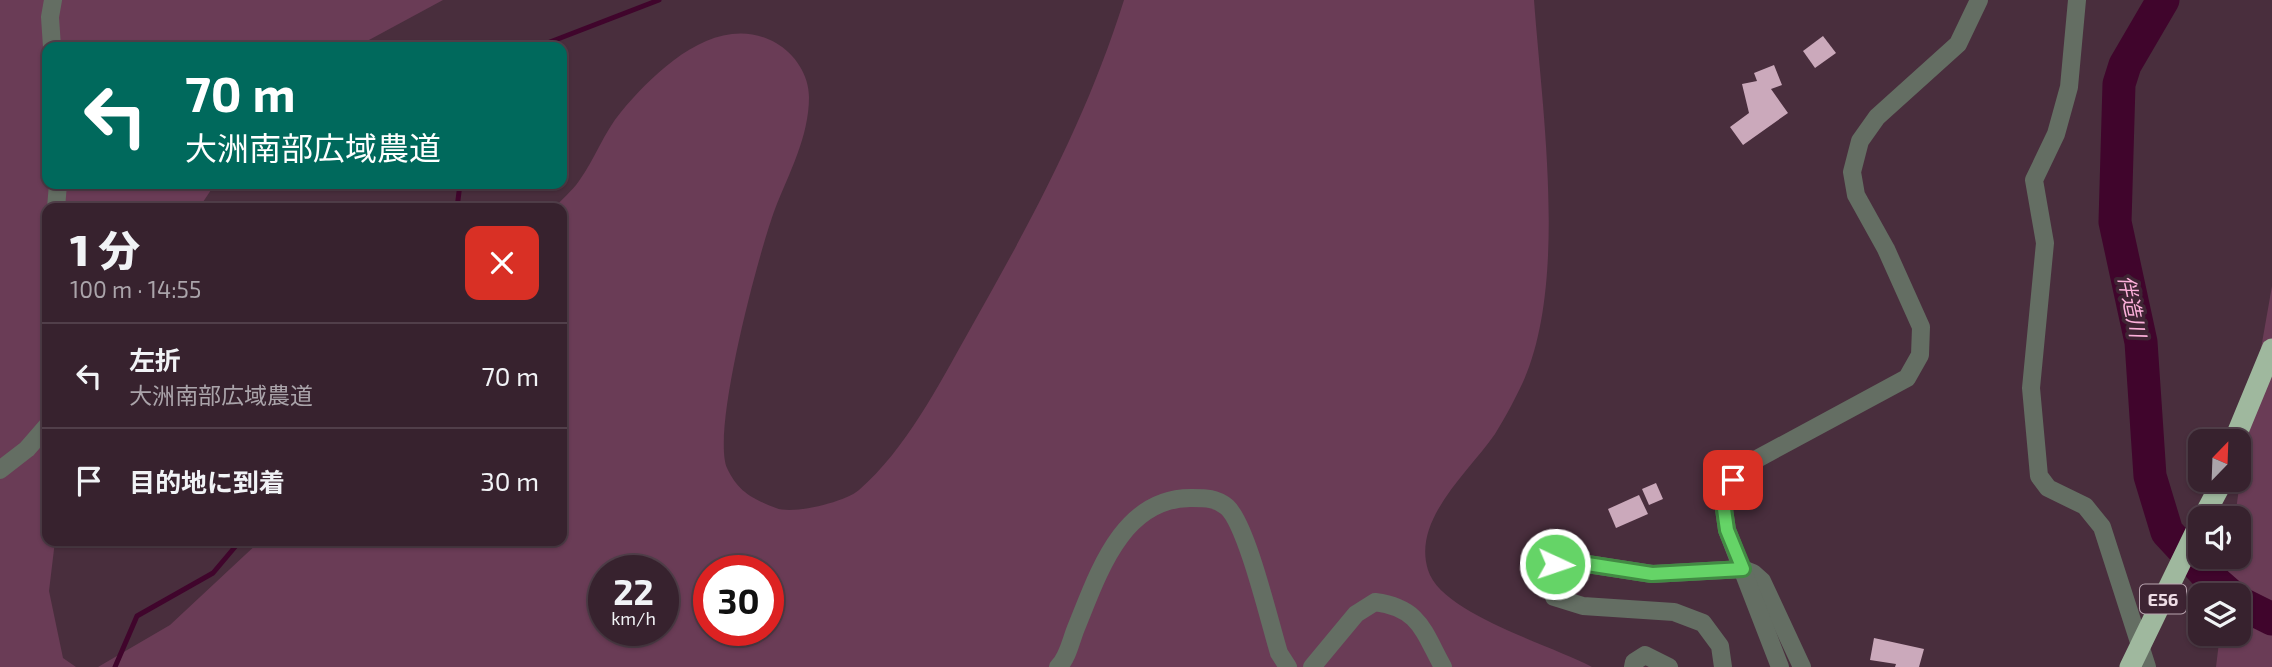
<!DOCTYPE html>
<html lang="ja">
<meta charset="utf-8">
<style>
body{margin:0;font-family:"Exo 2","Noto Sans JP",sans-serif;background:#422f3a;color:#f1f3f6;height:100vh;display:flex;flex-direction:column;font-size:26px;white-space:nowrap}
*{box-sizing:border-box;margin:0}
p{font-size:23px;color:#aaa4aa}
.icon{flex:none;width:38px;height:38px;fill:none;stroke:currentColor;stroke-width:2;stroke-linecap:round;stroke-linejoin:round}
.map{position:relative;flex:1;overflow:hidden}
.sheet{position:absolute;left:42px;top:203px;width:525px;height:343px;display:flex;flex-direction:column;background:#37222e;border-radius:14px;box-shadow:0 2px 5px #0004,0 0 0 2px #513f4a}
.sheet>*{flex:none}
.top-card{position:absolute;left:42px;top:42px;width:525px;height:147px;border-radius:14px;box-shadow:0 2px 5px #0004,0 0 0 2px #513f4a;background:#00695c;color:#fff;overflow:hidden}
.needle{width:46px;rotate:23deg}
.controls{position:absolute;left:2188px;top:429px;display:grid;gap:14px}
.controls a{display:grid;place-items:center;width:63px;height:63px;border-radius:14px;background:#37222e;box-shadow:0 2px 5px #0004,0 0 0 2px #513f4a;font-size:35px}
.speed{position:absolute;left:588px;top:555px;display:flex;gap:14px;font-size:35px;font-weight:700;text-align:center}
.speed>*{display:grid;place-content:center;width:91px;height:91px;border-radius:50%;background:#37222e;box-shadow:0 2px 5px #0004,0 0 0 2px #513f4a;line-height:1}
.speed small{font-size:18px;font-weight:400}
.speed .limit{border:10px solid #d22;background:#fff;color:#111}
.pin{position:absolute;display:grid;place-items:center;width:60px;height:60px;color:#fff;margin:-30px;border-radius:14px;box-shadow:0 4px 10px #0006}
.me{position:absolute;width:77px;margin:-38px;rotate:93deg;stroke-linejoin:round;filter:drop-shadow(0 0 5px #0008)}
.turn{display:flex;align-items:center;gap:24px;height:147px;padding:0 28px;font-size:32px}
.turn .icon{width:91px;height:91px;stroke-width:2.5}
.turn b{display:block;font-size:49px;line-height:60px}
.round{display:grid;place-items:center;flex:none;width:74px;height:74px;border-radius:14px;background:#422f3a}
.summary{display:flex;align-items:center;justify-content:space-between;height:119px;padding:0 28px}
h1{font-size:42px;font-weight:800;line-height:52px}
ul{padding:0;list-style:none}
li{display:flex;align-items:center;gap:21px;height:105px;padding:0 28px;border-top:2px solid #513f4a}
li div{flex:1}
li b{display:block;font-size:26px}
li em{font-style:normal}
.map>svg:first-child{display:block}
.green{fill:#6a3c56;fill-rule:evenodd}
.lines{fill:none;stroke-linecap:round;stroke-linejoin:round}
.stream{stroke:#40052c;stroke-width:5}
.river{stroke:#40052c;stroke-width:33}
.building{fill:#cba9bb}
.minor{stroke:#646e63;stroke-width:18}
.tertiary{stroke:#646e63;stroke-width:18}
.motorway{stroke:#9fb89e;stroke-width:21}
.motorway-bridge{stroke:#9fb89e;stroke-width:21}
.route-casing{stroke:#428a43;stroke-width:18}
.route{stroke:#65d467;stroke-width:12}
.labels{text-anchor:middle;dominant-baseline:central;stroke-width:7;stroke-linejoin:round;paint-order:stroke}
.shield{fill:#3e2433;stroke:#b9a5b0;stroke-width:2}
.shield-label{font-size:18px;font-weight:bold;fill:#eedce5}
.water-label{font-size:21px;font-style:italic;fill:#fcb0da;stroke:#3e2433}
</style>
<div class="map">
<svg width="2272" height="667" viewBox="0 0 2272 667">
<rect width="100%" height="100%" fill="#492e3d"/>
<g class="green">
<path d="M0 0H443L356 47H47V184H215L199 208H47V541H55L49 591 63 658 76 667H0Z"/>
<path d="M1124 0H1534C1542 110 1568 282 1523 382 1515 399 1505 418 1495 434 1469 472 1412 519 1428 570 1441 614 1552 645 1592 667H98L170 625 260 541H562V208H554C562 199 572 191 579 181 595 159 604 132 621 112 656 70 718 10 776 43 795 54 809 75 809 97 809 137 789 173 775 209 759 252 711 430 727 468 738 492 753 499 776 508 793 515 845 502 859 490 906 449 938 386 968 333 1030 223 1086 121 1124 0ZM604 570H663V630H604ZM709 570H768V630H709Z"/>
<path d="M2272 286V667H2216L2220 634H2238V595H2225L2230 557 2238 556V518H2235L2247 428Z"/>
</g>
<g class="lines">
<g class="stream">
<path d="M537 47 659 0"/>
<path d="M457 208 460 184"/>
<path d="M115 667 137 616 213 573 240 541"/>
</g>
<g class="river">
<path d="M2163 0 2125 65 2119 84 2115 222 2141 342 2150 476 2167 532 2207 575 2230 595"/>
<path d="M2238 602 2272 619"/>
</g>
</g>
<g class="building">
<path d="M1823 36 1836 53 1815 68 1803 51Z"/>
<path d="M1774 65 1782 85 1771 89 1788 113 1743 145 1730 127 1749 113 1742 84 1757 81 1754 73Z"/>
<path d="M1656 483 1663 499 1649 505 1642 489Z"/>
<path d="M1639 495 1648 514 1616 528 1608 509Z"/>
<path d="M1874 638 1924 649 1919 667H1895L1896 664 1870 660Z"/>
</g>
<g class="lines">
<g class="minor">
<path d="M2077 0 2069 87 2056 134 2034 180 2045 243 2031 388 2039 476 2048 488 2085 506 2102 527 2147 667"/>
<path d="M52 47 50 17 53 0"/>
<path d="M56 208 58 184"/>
<path d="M0 470 27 449 47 426"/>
<path d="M1058 667C1068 658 1071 640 1076 628 1098 574 1122 497 1192 498 1206 498 1216 498 1227 507 1247 525 1270 624 1279 653L1288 667"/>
<path d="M1312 667 1356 614 1375 602C1420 608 1423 631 1443 667"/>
<path d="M1633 667 1634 662 1645 655 1669 667"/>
<path d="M1723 667 1720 646 1703 623 1674 612 1583 606 1554 597 1546 573 1555 564 1568 561 1652 574 1743 569 1753 573 1762 581 1802 667"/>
</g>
<path class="tertiary" d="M1780 667 1727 530 1723 502 1733 480 1744 466 1907 378 1920 355 1921 327 1886 249 1856 195 1852 172 1860 141 1877 117 1958 44 1979 0"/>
<g class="motorway">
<path d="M2234 441 2272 349"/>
<path d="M2203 518 2223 480"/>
</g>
<path class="motorway-bridge" d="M2130 667 2196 531"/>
</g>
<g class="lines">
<g class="route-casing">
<path id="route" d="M1555 564 1568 561 1652 574 1743 569 1727 530 1723 502 1733 480"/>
</g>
<use href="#route" class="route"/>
</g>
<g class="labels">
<rect class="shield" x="2140" y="584.5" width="46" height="29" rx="5"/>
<g class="shield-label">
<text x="2163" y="599">E56</text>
</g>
<g class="water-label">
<text transform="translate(2133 306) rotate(78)">伴造川</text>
</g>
</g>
</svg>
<div class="controls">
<a><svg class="needle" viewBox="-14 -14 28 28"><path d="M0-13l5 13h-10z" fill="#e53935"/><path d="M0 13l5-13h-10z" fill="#aaa4aa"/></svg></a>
<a><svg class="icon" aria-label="sound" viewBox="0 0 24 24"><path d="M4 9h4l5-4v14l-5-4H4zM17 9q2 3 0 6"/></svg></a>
<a><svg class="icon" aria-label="layers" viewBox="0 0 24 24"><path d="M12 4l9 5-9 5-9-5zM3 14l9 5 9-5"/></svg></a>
</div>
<div class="speed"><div>22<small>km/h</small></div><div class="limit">30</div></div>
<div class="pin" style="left:1733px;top:480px;background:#d93025"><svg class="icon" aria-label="arrive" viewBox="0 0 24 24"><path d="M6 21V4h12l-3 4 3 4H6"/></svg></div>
<svg class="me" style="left:1555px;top:564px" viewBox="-20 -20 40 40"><circle r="17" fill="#65d467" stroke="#fff" stroke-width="3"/><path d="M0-11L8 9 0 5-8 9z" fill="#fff"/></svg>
<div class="top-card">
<div class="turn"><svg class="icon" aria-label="left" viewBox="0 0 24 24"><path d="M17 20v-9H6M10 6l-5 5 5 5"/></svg><div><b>70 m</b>大洲南部広域農道</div></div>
</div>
<section class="sheet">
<div class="summary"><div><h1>1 分</h1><p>100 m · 14:55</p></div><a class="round" style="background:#d93025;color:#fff"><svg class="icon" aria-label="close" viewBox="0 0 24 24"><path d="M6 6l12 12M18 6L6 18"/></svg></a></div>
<ul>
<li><svg class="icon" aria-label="left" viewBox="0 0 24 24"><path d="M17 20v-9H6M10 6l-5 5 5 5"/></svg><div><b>左折</b><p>大洲南部広域農道</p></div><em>70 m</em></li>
<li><svg class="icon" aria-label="arrive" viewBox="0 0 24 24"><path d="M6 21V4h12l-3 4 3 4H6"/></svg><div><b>目的地に到着</b></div><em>30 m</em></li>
</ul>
</section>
</div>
